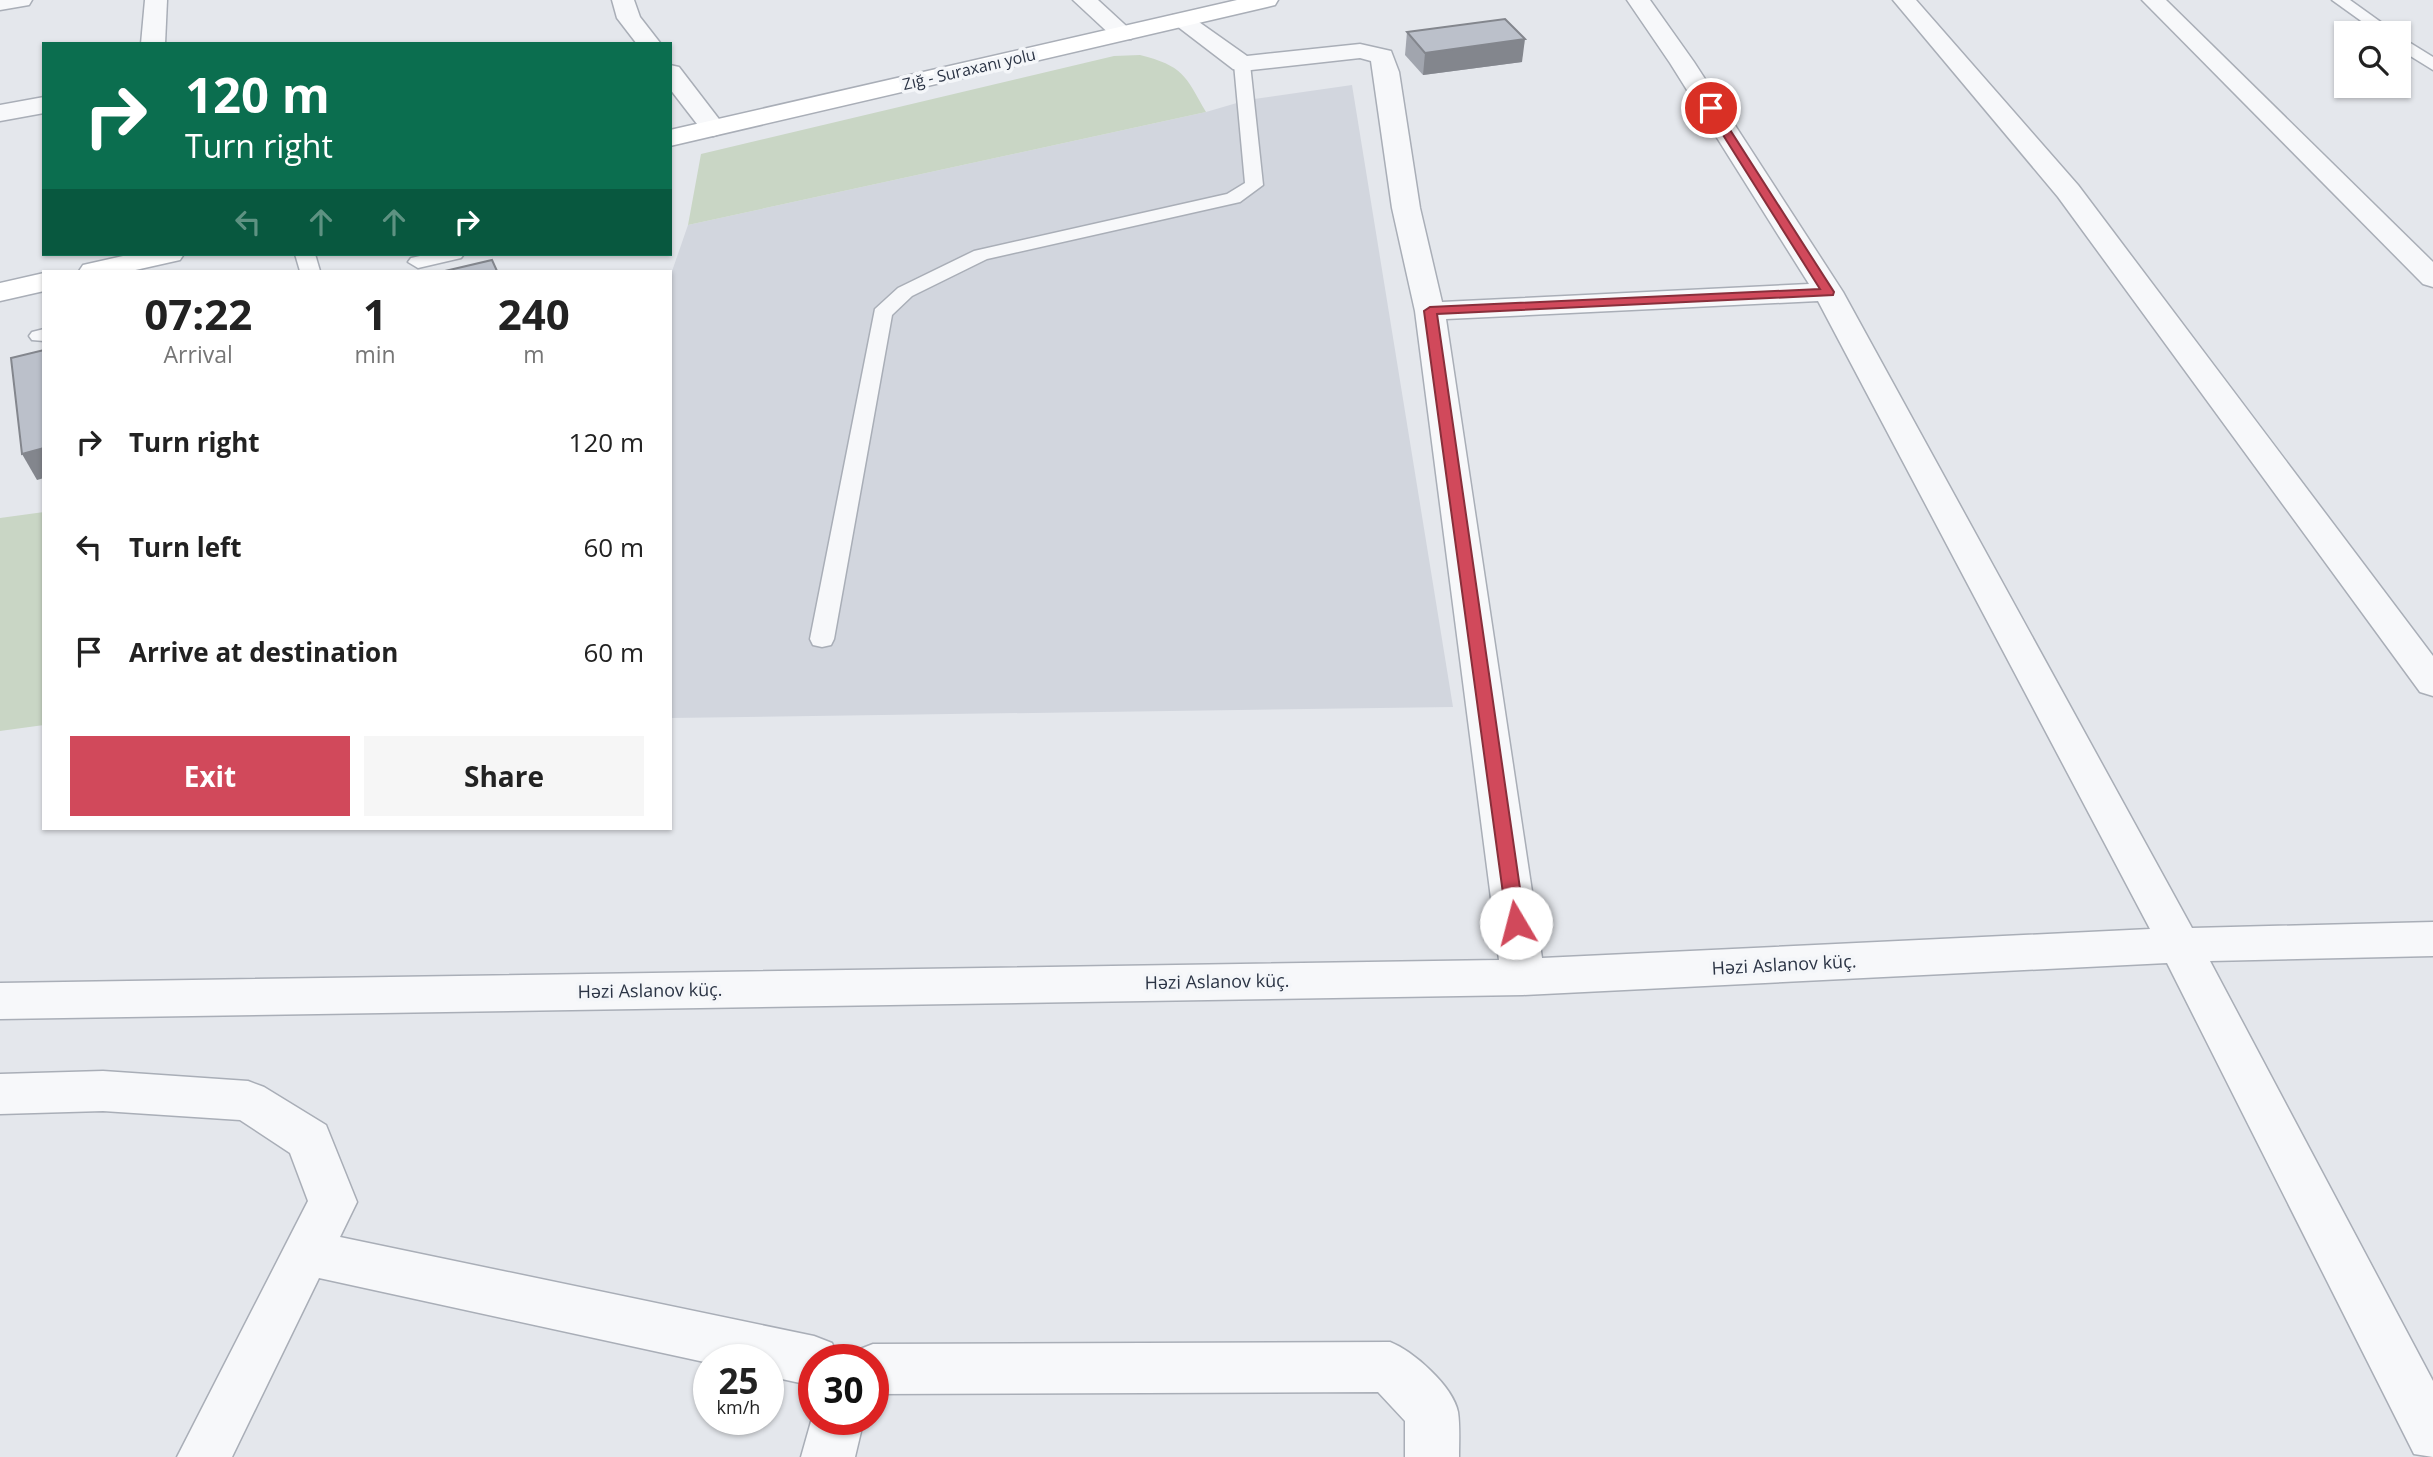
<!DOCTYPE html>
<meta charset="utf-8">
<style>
body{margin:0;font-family:"Open Sans",sans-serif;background:#f6f6f6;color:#222;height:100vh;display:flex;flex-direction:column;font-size:26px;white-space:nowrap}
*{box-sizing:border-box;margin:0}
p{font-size:23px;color:#767676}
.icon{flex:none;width:38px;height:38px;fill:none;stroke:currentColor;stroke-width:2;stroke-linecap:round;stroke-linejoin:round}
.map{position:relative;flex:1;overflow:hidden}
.panel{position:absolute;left:42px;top:270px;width:630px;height:560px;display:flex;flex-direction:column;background:#fff;border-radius:0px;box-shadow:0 2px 5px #0004}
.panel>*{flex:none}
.top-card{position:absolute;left:42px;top:42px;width:630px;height:214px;border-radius:0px;box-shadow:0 2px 5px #0004;background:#0b6e4f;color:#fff;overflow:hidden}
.buttons{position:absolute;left:2334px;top:21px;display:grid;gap:14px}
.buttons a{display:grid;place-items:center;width:77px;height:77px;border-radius:0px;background:#fff;box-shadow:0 2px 5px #0004;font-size:35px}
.speed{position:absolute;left:693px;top:1344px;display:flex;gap:14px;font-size:35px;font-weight:700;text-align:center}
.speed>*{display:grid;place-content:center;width:91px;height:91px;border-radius:50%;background:#fff;box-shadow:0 2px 5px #0004;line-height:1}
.speed small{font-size:18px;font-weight:400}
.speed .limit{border:10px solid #d22;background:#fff;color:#111}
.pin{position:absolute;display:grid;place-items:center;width:60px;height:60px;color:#fff;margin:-30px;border:4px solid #fff;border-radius:50%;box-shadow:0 2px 7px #0007}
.me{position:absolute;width:77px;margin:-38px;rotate:352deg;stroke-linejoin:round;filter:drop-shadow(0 0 5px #0008)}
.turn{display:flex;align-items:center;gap:24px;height:147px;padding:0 28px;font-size:32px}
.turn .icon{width:91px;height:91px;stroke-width:2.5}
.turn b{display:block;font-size:49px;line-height:60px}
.lanes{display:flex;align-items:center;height:66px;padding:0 28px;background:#0003;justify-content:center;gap:35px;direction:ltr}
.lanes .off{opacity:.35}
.eta{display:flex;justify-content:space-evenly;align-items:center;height:119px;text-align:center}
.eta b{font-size:42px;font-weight:700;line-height:49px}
.action{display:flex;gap:14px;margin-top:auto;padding:14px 28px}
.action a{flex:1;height:80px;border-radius:0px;background:#d1495b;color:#fff;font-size:28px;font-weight:700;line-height:80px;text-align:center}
.action a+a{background:#f6f6f6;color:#222}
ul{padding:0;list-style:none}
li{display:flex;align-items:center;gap:21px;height:105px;padding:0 28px}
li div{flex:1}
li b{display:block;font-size:26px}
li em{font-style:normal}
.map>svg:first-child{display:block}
.built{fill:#d2d6de}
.green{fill:#c9d6c5}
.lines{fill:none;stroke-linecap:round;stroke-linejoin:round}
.lane-casing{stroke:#a9aeb7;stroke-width:3}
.street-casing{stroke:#a9aeb7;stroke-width:3}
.secondary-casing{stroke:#a9aeb7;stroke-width:3}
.lane{fill:#f7f8fa;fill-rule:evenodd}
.street{fill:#f7f8fa;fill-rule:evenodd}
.secondary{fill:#fff;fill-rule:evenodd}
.wall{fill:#a1a5ae}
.shaded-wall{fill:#83868d}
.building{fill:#bbc0ca;stroke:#83868d;stroke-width:2}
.route{fill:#d1495b;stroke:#882f3b;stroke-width:2}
.labels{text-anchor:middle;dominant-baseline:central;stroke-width:7;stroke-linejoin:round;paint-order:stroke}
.far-street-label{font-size:16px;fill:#2b3445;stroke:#f4f6f9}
.street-label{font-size:18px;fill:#2b3445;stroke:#f4f6f9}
</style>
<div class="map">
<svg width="2433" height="1457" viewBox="0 0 2433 1457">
<rect width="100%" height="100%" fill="#e4e7ec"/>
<path class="built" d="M1352 85 1453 707 670 718V277L688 225 1206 112 1247 100Z"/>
<g class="green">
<path d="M1140 55C1183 66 1185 75 1206 112L688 225 701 154 1114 56Z"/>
<path d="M44 512V725L0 731V518Z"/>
</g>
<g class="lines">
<g class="lane-casing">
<g id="lane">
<path d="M2332 0H2350L2396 33H2378Z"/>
<path d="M2399 36 2433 57V70L2399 49Z"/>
<path d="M1242 59 1250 64 1263 185 1240 202 987 259 912 296 892 315 834 639 831 645 822 647 813 645 810 639 875 309 898 288 974 251 1227 194 1245 183 1234 64Z"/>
<path d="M295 254H315L320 271H300Z"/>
<path d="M429 254H464L461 258 418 268 408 262 411 258Z"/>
<path d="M44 329V341L32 340 29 336 32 332Z"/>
</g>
</g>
<g class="street-casing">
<g id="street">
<path d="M0 0H32L29 5 0 10Z"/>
<path d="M145 0H167L165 44H141Z"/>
<path d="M612 0H634L640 17 661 44H637L617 18Z"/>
<path d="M1073 0H1098L1135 34 1131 39H1115Z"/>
<path d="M1627 0H1650L1694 62 1843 292 2192 928 2433 922V956L2210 961 2433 1381V1457L2414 1454 2167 963 1523 995 0 1019V983L1499 960 1415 311 1392 208 1371 61 1360 58 1242 71 1233 69 1169 20 1173 15H1189L1247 56 1360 44 1391 51 1399 72 1420 208 1442 302 1809 284 1670 63ZM1818 301 2150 929 1542 958 1446 319Z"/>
<path d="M1893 0H1916L2078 185 2433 656V696L2420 692 2058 197Z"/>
<path d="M2142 0H2166L2433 262V287L2423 284Z"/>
<path d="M670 65 679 67 722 123 726 128 722 133 713 136 704 133 670 89Z"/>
<path d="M44 97V113L0 121V105Z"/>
<path d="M103 1071 248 1081 264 1087 326 1125 357 1202 340 1237 814 1336 832 1343 839 1360H814V1386L768 1376V1360H709V1363L319 1278 232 1457H177L308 1201 290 1153 240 1120 103 1111 0 1114V1074Z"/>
<path d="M1390 1342C1413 1351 1453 1386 1458 1412 1460 1426 1459 1443 1459 1457H1405V1421L1378 1392 873 1394V1360H851L855 1351 873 1344Z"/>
<path d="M814 1411V1419H864L855 1457H801Z"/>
</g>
</g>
<g class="secondary-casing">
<g id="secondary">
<path d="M1237 0H1278L1275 5 1267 7 670 146V130Z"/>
<path d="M132 254H184L180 260 131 271H79L83 265Z"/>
<path d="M44 273V291L0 301V283Z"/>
</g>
</g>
<use href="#lane" class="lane"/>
<use href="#street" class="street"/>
<use href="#secondary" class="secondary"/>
</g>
<path class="wall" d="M1407 32 1522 62 1423 75 1405 55Z"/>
<g class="shaded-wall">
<path d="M1525 39 1522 62 1423 75 1425 53Z"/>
<path d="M44 448V478L37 480 22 454Z"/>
</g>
<g class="building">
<path d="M1505 19 1525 39 1425 53 1407 32Z"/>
<path d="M492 260 497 271H445Z"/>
<path d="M44 350V448L22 454 11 358Z"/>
</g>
<path class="route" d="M1707 106 1716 108 1834 292 1833 295 1437 314 1525 923 1522 928H1510L1507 923 1424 311 1430 307 1820 289 1706 108Z"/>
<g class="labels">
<g class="far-street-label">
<text transform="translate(969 69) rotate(-13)">Zığ - Suraxanı yolu</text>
</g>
<g class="street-label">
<text transform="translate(1784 964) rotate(-3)">Həzi Aslanov küç.</text>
<text transform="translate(1217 981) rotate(-1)">Həzi Aslanov küç.</text>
<text transform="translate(650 990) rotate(-1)">Həzi Aslanov küç.</text>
</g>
</g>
</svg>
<div class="buttons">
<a><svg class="icon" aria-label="search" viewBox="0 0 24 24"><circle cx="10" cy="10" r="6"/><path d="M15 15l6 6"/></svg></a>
</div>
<div class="speed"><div>25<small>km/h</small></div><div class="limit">30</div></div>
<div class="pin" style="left:1711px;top:108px;background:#d93025"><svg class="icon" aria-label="arrive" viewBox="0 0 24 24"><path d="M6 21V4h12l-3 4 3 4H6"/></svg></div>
<svg class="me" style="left:1516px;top:923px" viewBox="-20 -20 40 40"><circle r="19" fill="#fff"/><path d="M0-13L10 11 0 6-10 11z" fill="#d1495b"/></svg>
<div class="top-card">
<div class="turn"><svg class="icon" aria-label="right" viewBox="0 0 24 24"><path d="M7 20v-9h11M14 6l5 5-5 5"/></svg><div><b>120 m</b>Turn right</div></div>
<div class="lanes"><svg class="icon off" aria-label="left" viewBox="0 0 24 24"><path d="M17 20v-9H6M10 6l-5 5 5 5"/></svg><svg class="icon off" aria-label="ahead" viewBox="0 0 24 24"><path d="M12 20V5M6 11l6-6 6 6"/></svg><svg class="icon off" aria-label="ahead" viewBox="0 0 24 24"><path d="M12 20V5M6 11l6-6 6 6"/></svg><svg class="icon" aria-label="right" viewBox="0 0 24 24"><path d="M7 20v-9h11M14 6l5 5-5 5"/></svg></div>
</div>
<section class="panel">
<div class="eta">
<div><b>07:22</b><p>Arrival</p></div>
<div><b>1</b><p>min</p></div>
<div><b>240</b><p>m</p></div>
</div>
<ul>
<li><svg class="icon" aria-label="right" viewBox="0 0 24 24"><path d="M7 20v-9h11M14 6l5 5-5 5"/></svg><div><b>Turn right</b></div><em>120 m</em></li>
<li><svg class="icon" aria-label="left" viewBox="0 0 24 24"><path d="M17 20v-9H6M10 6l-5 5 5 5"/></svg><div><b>Turn left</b></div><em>60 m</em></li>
<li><svg class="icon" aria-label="arrive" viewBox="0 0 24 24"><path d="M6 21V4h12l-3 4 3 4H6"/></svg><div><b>Arrive at destination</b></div><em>60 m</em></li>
</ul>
<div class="action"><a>Exit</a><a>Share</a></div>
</section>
</div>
